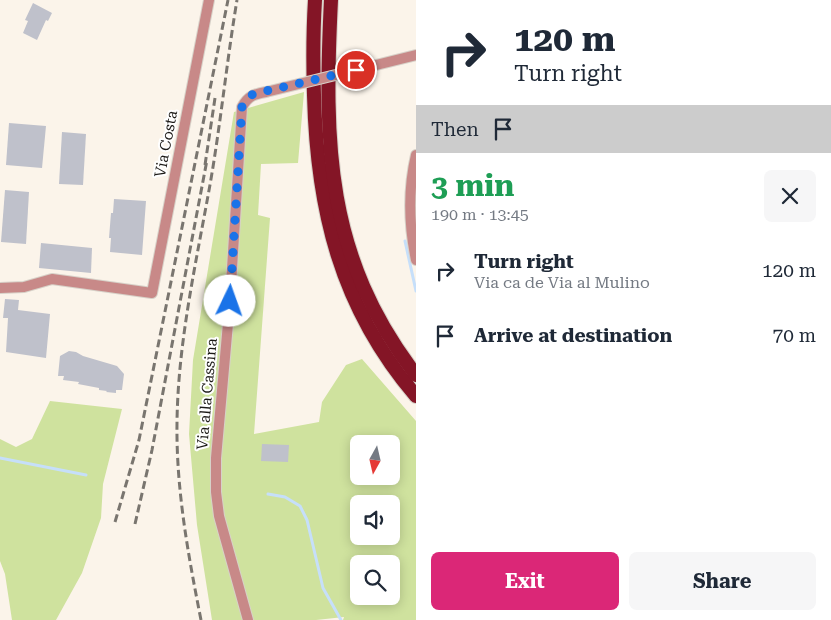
<!DOCTYPE html>
<meta charset="utf-8">
<style>
body{margin:0;font-family:"Roboto Serif",serif;background:#f6f6f7;color:#1f2937;height:100vh;display:flex;flex-direction:column;font-size:19px;white-space:nowrap}
*{box-sizing:border-box;margin:0}
p{font-size:16px;color:#747a83}
.icon{flex:none;width:28px;height:28px;fill:none;stroke:currentColor;stroke-width:2;stroke-linecap:round;stroke-linejoin:round}
.map{position:relative;flex:1;overflow:hidden}
.panel{display:flex;flex-direction:column;background:#fff;width:415px}
.panel>*{flex:none}
.guide{background:#fff;color:#1f2937;overflow:hidden}
.needle{width:32px;rotate:188deg}
.buttons{position:absolute;left:350px;top:435px;display:grid;gap:10px}
.buttons a{display:grid;place-items:center;width:50px;height:50px;border-radius:8px;background:#fff;box-shadow:0 2px 12px #0003;font-size:25px}
.pin{position:absolute;display:grid;place-items:center;width:42px;height:42px;color:#fff;margin:-21px;border:2px solid #fff;border-radius:50%;box-shadow:0 1px 5px #0007}
.me{position:absolute;width:55px;margin:-28px;rotate:3deg;stroke-linejoin:round;filter:drop-shadow(0 0 4px #0008)}
.turn{display:flex;align-items:center;gap:18px;height:105px;padding:0 15px;font-size:22px}
.turn .icon{width:65px;height:65px;stroke-width:2.5}
.turn b{display:block;font-size:35px;line-height:42px}
.then{display:flex;align-items:center;height:48px;padding:0 15px;background:#0003;gap:10px;font-size:19px}
.round{display:grid;place-items:center;flex:none;width:52px;height:52px;border-radius:8px;background:#f6f6f7}
.headline{display:flex;align-items:center;justify-content:space-between;height:85px;padding:0 15px}
h1{font-size:30px;font-weight:700;line-height:38px;color:#1e9e55}
.cta{display:flex;gap:10px;margin-top:auto;padding:10px 15px}
.cta a{flex:1;height:58px;border-radius:8px;background:#db2777;color:#fff;font-size:20px;font-weight:700;line-height:58px;text-align:center}
.cta a+a{background:#f6f6f7;color:#1f2937}
ul{padding:0;list-style:none}
li{display:flex;align-items:center;gap:15px;height:65px;padding:0 15px}
li div{flex:1}
li b{display:block;font-size:19px}
li em{font-style:normal}
main{display:flex;flex:1;min-height:0}
.map>svg:first-child{display:block}
.green{fill:#cfe29e;fill-rule:evenodd}
.lines{fill:none;stroke-linecap:round;stroke-linejoin:round}
.stream{stroke:#c6dffa;stroke-width:3}
.building{fill:#bfc1cb}
.minor-casing{stroke:#d7d1c8;stroke-width:12}
.trunk-casing{stroke:#d7d1c8;stroke-width:16}
.minor{stroke:#c88988;stroke-width:10}
.trunk{stroke:#841526;stroke-width:14}
.rail{stroke:#79756f;stroke-width:3;stroke-dasharray:8 4;stroke-linecap:butt}
.minor-bridge-casing{stroke:#d7d1c8;stroke-width:12;stroke-linecap:butt}
.minor-bridge{stroke:#c88988;stroke-width:10}
.route{stroke:#1a73e8;stroke-width:9;stroke-dasharray:0 16.2}
.labels{text-anchor:middle;dominant-baseline:central;stroke-width:4;stroke-linejoin:round;paint-order:stroke}
.street-label{font-size:15px;fill:#1d1b18;stroke:#fff}
</style>
<main>
<div class="map">
<svg width="416" height="620" viewBox="0 0 416 620">
<rect width="100%" height="100%" fill="#fbf4ea"/>
<g class="green">
<path d="M304 92 298 163 261 164 258 215 270 218 254 434 319 422 322 402 346 365 362 359 416 421V620H343L344 617 316 620H212L197 525 189 434 193 360 234 112ZM359 444H391V476H359ZM359 504H391V536H359ZM359 564H391V596H359Z"/>
<path d="M50 401 122 409 103 484 101 518 82 573 56 620H12L5 574 0 561V439L16 447 32 439Z"/>
</g>
<g class="lines">
<g class="stream">
<path d="M405 241 416 291"/>
<path d="M0 458 86 475"/>
<path d="M268 494 285 497 300 506 307 520 323 588 341 620"/>
</g>
</g>
<g class="building">
<path d="M33 3 52 13 48 21 46 20 37 40 23 33 28 21 25 20Z"/>
<path d="M9 123 46 126 42 168 6 165Z"/>
<path d="M62 132 86 134 83 185 59 184Z"/>
<path d="M5 190 29 192 26 244 1 242Z"/>
<path d="M114 199 146 201 142 255 110 252 111 238H109L111 213H113Z"/>
<path d="M41 243 92 248 91 273 39 268Z"/>
<path d="M5 299 19 300 18 310 50 314 46 358 6 352 8 318H3Z"/>
<path d="M69 351 76 352 83 356 117 366 124 374 122 390H116V393L106 392 107 391 99 390V388L78 384 79 382 63 380 64 376H58L60 356Z"/>
<path d="M262 444 289 445 288 462 261 461Z"/>
</g>
<g class="lines">
<g class="minor-casing">
<g id="minor">
<path d="M356 70 416 55"/>
<path d="M416 155C408 189 409 226 416 260"/>
<path d="M0 288 24 287 52 279 152 293 209 0"/>
<path d="M248 620 219 516 216 492V458L230 301 242 107C248 96 254 94 266 92"/>
</g>
</g>
<g class="trunk-casing">
<g id="trunk">
<path d="M315 0C313 32 313 64 314 95 317 209 340 307 416 396"/>
<path d="M331 0C324 143 325 257 416 375"/>
</g>
</g>
<use href="#minor" class="minor"/>
<use href="#trunk" class="trunk"/>
<g class="rail">
<path d="M205 165 215 98"/>
<path d="M115 522 139 440 228 0"/>
<path d="M135 524 152 450 207 160"/>
<path d="M201 620C188 554 176 489 177 422 178 340 197 259 211 179 221 120 227 60 237 0"/>
</g>
<g class="minor-bridge-casing">
<path id="minor-bridge" d="M266 92 356 70"/>
</g>
<use href="#minor-bridge" class="minor-bridge"/>
</g>
<g class="lines">
<path class="route" d="M230 301 242 107 247 99 253 94 356 70"/>
</g>
<g class="labels">
<g class="street-label">
<text transform="translate(166 144) rotate(-79)">Via Costa</text>
<text transform="translate(207 394) rotate(-85)">Via alla Cassina</text>
</g>
</g>
</svg>
<div class="buttons">
<a><svg class="needle" viewBox="-14 -14 28 28"><path d="M0-13l5 13h-10z" fill="#e53935"/><path d="M0 13l5-13h-10z" fill="#747a83"/></svg></a>
<a><svg class="icon" aria-label="sound" viewBox="0 0 24 24"><path d="M4 9h4l5-4v14l-5-4H4zM17 9q2 3 0 6"/></svg></a>
<a><svg class="icon" aria-label="search" viewBox="0 0 24 24"><circle cx="10" cy="10" r="6"/><path d="M15 15l6 6"/></svg></a>
</div>
<div class="pin" style="left:356px;top:70px;background:#d93025"><svg class="icon" aria-label="arrive" viewBox="0 0 24 24"><path d="M6 21V4h12l-3 4 3 4H6"/></svg></div>
<svg class="me" style="left:230px;top:301px" viewBox="-20 -20 40 40"><circle r="19" fill="#fff"/><path d="M0-13L10 11 0 6-10 11z" fill="#1a73e8"/></svg>
</div>
<section class="panel">
<div class="guide">
<div class="turn"><svg class="icon" aria-label="right" viewBox="0 0 24 24"><path d="M7 20v-9h11M14 6l5 5-5 5"/></svg><div><b>120 m</b>Turn right</div></div>
<div class="then">Then<svg class="icon" aria-label="arrive" viewBox="0 0 24 24"><path d="M6 21V4h12l-3 4 3 4H6"/></svg></div>
</div>
<div class="headline"><div><h1>3 min</h1><p>190 m · 13:45</p></div><a class="round"><svg class="icon" aria-label="close" viewBox="0 0 24 24"><path d="M6 6l12 12M18 6L6 18"/></svg></a></div>
<ul>
<li><svg class="icon" aria-label="right" viewBox="0 0 24 24"><path d="M7 20v-9h11M14 6l5 5-5 5"/></svg><div><b>Turn right</b><p>Via ca de Via al Mulino</p></div><em>120 m</em></li>
<li><svg class="icon" aria-label="arrive" viewBox="0 0 24 24"><path d="M6 21V4h12l-3 4 3 4H6"/></svg><div><b>Arrive at destination</b></div><em>70 m</em></li>
</ul>
<div class="cta"><a>Exit</a><a>Share</a></div>
</section>
</main>
